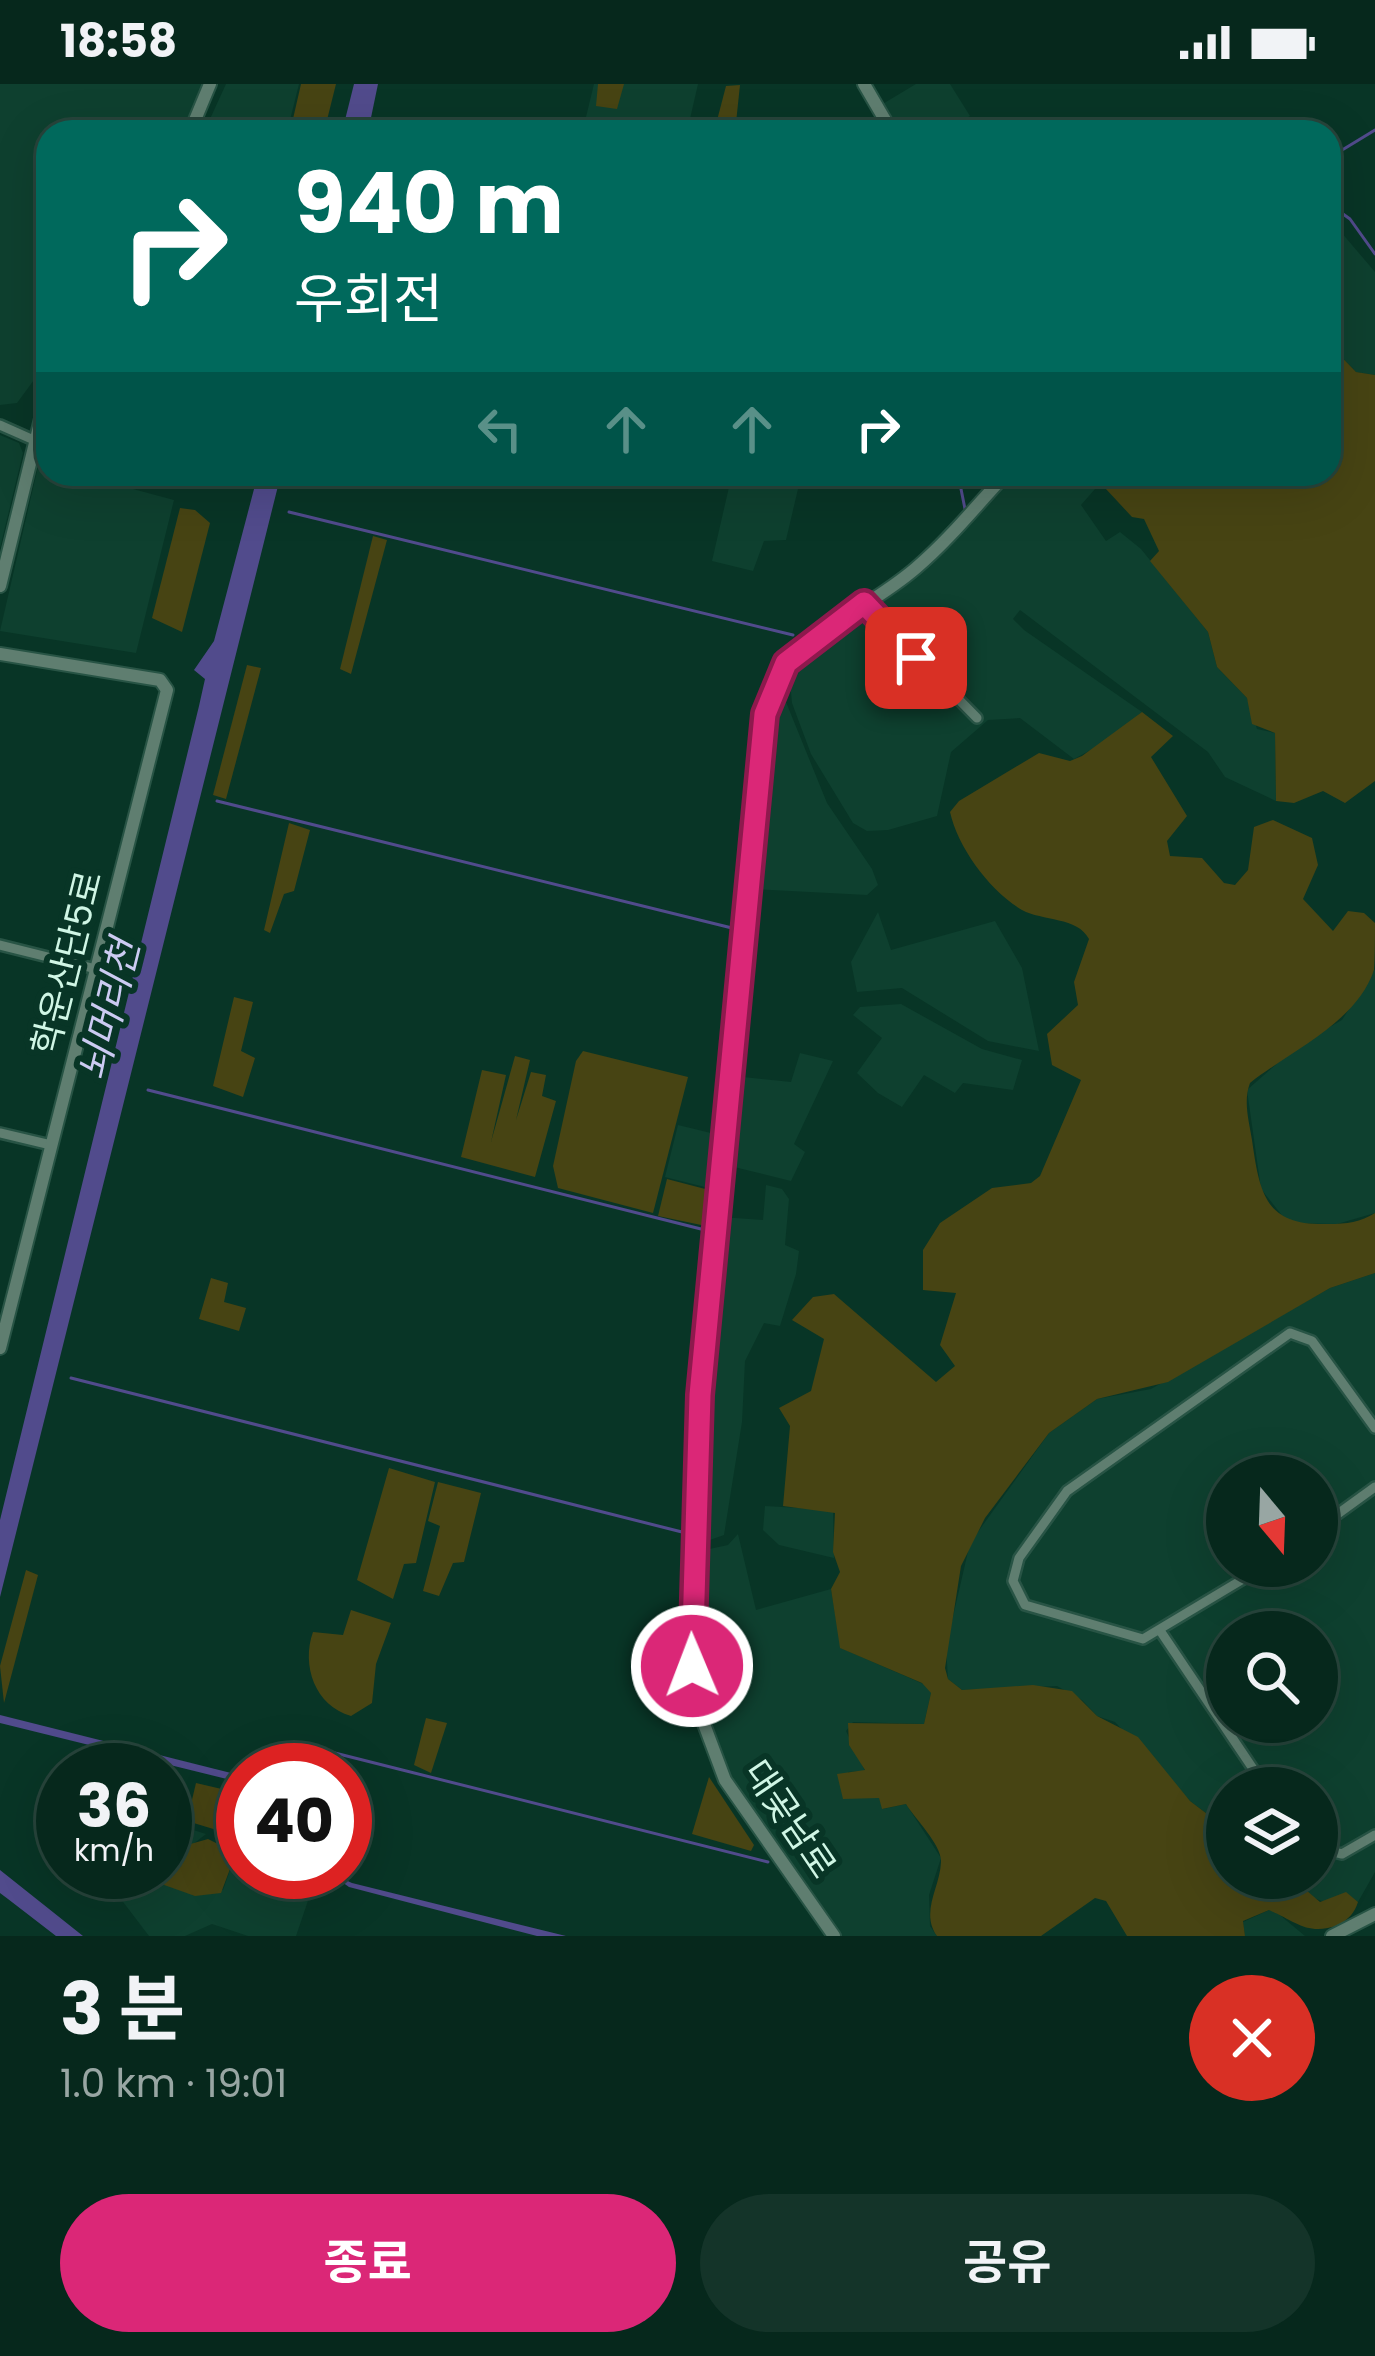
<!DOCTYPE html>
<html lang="ko">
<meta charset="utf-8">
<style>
body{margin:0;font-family:Poppins,"Noto Sans KR",sans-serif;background:#143429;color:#f1f3f6;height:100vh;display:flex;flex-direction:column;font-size:45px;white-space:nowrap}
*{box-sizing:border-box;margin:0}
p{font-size:39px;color:#98a6a3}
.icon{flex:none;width:66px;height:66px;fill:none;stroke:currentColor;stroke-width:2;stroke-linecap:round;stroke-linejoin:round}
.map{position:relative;height:1852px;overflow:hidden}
.panel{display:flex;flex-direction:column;background:#06281c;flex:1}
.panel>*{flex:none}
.top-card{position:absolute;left:36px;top:36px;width:1305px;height:366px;border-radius:36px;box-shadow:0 12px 48px #0002,0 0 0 3px #27443b;background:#00695c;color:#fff;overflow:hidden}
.needle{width:78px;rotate:161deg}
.fabs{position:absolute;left:1206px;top:1371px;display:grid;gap:24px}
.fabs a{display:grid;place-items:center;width:132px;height:132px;border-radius:50%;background:#06281c;box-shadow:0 12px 48px #0002,0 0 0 3px #27443b;font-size:60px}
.speed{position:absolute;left:36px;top:1659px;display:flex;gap:24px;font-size:60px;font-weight:700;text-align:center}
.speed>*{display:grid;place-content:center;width:156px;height:156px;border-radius:50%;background:#06281c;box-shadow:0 12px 48px #0002,0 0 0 3px #27443b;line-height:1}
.speed small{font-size:30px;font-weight:400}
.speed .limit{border:18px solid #d22;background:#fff;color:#111}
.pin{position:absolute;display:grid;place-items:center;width:102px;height:102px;color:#fff;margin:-51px;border-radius:24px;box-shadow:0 6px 18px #0006}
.me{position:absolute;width:132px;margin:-66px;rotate:359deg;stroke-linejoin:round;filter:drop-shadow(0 0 9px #0008)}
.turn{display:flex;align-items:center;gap:42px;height:252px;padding:0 60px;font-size:54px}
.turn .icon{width:156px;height:156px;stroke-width:2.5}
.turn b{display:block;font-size:84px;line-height:102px}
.lanes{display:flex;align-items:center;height:114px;padding:0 60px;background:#0003;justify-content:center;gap:60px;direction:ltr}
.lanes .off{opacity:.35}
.round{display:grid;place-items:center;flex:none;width:126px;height:126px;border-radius:63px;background:#143429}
.summary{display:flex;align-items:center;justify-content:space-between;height:204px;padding:0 60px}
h1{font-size:72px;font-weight:700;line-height:90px}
.action{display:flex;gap:24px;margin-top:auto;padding:24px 60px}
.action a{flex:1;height:138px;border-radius:72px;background:#db2777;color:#fff;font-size:48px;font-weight:700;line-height:138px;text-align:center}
.action a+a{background:#143429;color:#f1f3f6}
.status{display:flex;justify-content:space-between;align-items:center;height:84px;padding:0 60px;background:#06281c;direction:ltr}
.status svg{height:33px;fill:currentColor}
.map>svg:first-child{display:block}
.built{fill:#0e402f;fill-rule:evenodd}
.green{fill:#474413}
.water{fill:#514b8c}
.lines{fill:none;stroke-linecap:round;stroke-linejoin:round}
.stream{stroke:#514b8c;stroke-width:3}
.minor-casing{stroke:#285445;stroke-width:14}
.tertiary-casing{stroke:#285445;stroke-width:16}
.minor{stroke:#5f7e70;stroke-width:9}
.tertiary{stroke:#5f7e70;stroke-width:12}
.route-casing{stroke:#8e194d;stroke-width:30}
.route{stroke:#db2777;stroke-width:21}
.labels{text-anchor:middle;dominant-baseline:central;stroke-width:12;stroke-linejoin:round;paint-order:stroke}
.street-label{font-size:36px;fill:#d0f6e5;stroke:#083526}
.water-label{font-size:39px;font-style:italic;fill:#cccbf2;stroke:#083526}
</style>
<div class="status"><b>18:58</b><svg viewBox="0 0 49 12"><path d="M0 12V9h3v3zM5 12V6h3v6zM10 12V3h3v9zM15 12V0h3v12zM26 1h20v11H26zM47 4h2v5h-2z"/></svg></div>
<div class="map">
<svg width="1375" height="1852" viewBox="0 0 1375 1852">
<rect width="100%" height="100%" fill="#083526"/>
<g class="built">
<path d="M0 0H205L186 48H48V287L42 285 17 319 0 321Z"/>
<path d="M226 0H299L287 48H204Z"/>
<path d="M594 0H698L687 48H641L586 33Z"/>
<path d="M916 0H950L970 32 942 48H897L881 21Z"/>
<path d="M1329 134 1375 188V291L1356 288 1329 260Z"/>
<path d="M0 351 19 359 23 369 0 464Z"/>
<path d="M40 374 48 377V390H77L174 416 136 569 0 547Z"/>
<path d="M732 390 798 405 786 456 764 457 753 487 712 477Z"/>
<path d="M1011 390H1082L1095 405 1081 421 1106 457 1120 448 1141 465 1208 548 1217 583 1247 614 1257 645 1275 649 1276 717 1225 693 1208 668 1020 526 1013 535 1024 546 1142 628 1111 655 1074 675 1020 634 988 636 951 668 937 732 888 746 867 747 853 739 811 670 792 619 789 587 910 494Z"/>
<path d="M776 615 786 618 827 719 872 785 878 801 867 811 753 805 767 643Z"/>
<path d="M878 828 891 866 995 837 1022 884 1039 967 988 957 902 904 857 908 851 878Z"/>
<path d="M1375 885V1129L1337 1140 1288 1139 1261 1105 1247 1006 1298 961 1342 936Z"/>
<path d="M901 920 982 965 1022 976 1013 1006 963 999 955 1009 924 991 902 1023 878 1009 857 989 882 954 853 931 860 923Z"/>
<path d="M800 969 833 977 794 1060 805 1068 791 1097 730 1082 734 992 791 998Z"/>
<path d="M678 1041 715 1050 709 1104 665 1093Z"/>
<path d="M766 1101 782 1105 789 1115 785 1161 799 1167 796 1190 780 1242 764 1239 745 1277 742 1338 724 1451 707 1457 699 1452 703 1322 721 1133 763 1136Z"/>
<path d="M1375 1189V1788L1358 1818 1346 1809 1329 1820 1309 1812 1292 1794H1317V1704H1227V1745L1190 1717 1115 1638 1097 1632 1082 1616 1057 1602 962 1606 948 1595 946 1563 970 1459 1049 1349 1097 1315 1151 1305 1330 1204ZM1227 1392H1317V1482H1227ZM1227 1548H1317V1638H1227Z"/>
<path d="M765 1422 833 1426 834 1474 779 1461 763 1446Z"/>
<path d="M738 1450 756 1526 831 1505 841 1564 928 1602 931 1609 924 1640 853 1638 846 1647 865 1687 848 1688 860 1711 879 1714 883 1725 906 1720 941 1774 929 1811 930 1842 937 1852H839L738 1713 710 1648 705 1617 730 1609 729 1572 696 1573V1558L700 1467 728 1461Z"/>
<path d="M165 1737 206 1750 165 1782Z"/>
<path d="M236 1769 243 1773V1788L304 1796 311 1808 296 1852H248L212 1840 185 1852H149L114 1806 116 1788H158L154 1792 223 1806Z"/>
<path d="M1269 1826 1275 1827 1305 1852H1245L1243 1838Z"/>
</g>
<g class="green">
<path d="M301 0H336L324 48H290Z"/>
<path d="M598 0H624L617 25 596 22Z"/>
<path d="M740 1 735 48H714L726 2Z"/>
<path d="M1329 260 1356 288 1375 291V697L1345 719 1323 707 1294 719 1276 717 1275 649 1252 640 1247 614 1217 583 1208 548 1150 477 1159 467 1144 435 1132 433 1092 390H1329Z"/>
<path d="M180 424 195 426 210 439 182 548 152 534Z"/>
<path d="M373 452 387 456 351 590 340 585Z"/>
<path d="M247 581 261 584 226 715 213 711Z"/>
<path d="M1142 628 1173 652 1151 673 1187 732 1167 757 1170 772 1202 774 1224 799 1235 801 1248 786 1254 743 1273 736 1312 754 1318 781 1303 815 1333 847 1348 827 1364 829 1375 839C1375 853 1375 873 1374 886 1356 939 1293 965 1250 999 1243 1017 1249 1037 1252 1056 1260 1112 1266 1142 1329 1140 1346 1140 1361 1138 1375 1129V1189L1330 1204 1168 1298 1097 1315 1049 1349 985 1434 961 1482 945 1584 948 1595 962 1606 1033 1601 1072 1607 1097 1632 1138 1653 1190 1717 1227 1745V1794H1292L1320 1818 1346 1808 1358 1818C1354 1830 1349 1834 1339 1841 1307 1852 1297 1838 1269 1826L1243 1837 1245 1852H1127L1106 1817 1095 1814 1041 1852H937C920 1828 940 1804 941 1778 942 1761 915 1735 906 1720L882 1725 879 1714 843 1715 837 1690 865 1686 849 1661 848 1639 924 1640 931 1609 922 1599 840 1564 831 1505 840 1488 833 1468 835 1429 783 1422 790 1342 779 1324 811 1307 824 1255 792 1236 813 1213 834 1210 936 1298 955 1282 940 1261 956 1209 923 1206V1166L940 1139 992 1104 1031 1099 1040 1092 1081 996 1052 981 1047 950 1078 921 1074 898 1089 855C1078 833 1042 837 1022 826 990 807 958 764 950 728L959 717 1039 669 1070 677 1082 672Z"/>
<path d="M289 739 310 746 294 807 284 810 270 849 264 846Z"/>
<path d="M234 913 253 918 241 967 255 974 243 1013 213 1002Z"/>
<path d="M583 967 688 993 653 1129 558 1104 553 1082 576 977Z"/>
<path d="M515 972 530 976 516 1036 531 988 546 991 542 1012 556 1017 535 1093 461 1073 482 986 506 991 491 1058Z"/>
<path d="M667 1095 709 1106 706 1142 658 1132Z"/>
<path d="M211 1194 228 1199 224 1218 246 1224 239 1247 199 1235Z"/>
<path d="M389 1384 435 1398 416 1479 404 1480 393 1515 357 1496Z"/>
<path d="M438 1398 481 1409 464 1478 453 1479 439 1512 423 1507 440 1442 428 1437Z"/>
<path d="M26 1486 38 1491 4 1619 0 1582Z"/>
<path d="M351 1526 391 1539 376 1580 372 1619 351 1632C315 1622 301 1581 313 1548L343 1551Z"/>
<path d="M426 1634 447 1639 431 1689 414 1681Z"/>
<path d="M709 1693 754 1761 751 1767 692 1750Z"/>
<path d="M196 1699 243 1710V1754L187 1737Z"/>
<path d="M208 1755 236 1769 221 1809 195 1812 153 1797 187 1761Z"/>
</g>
<g class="water">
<path d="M354 0H378L368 48H342Z"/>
<path d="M258 390H281L0 1513V1436L199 622 205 595 194 586 214 557Z"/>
<path d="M0 1631 243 1692V1699L0 1639Z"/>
<path d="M0 1786 83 1852H56L8 1815 0 1809Z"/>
<path d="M328 1788 352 1799 566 1852H537L349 1803Z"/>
</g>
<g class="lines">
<g class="stream">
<path d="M1329 74 1375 46"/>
<path d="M1329 120 1350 135 1375 170"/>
<path d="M958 390 965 425"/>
<path d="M289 428 793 551"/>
<path d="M217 717 732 844"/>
<path d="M148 1006 705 1146"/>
<path d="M71 1294 682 1448"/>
<path d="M274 1686 311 1663 768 1778"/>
</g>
<g class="minor-casing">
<g id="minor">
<path d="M0 341 36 357"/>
<path d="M864 519 977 634"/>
<path d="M0 861 96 885"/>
<path d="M0 1049 51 1061"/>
<path d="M1317 1445 1375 1403"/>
<path d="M1265 1482 1143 1555 1025 1521 1013 1497 1019 1474 1067 1407 1290 1249 1312 1257 1375 1344"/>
<path d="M1161 1548 1266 1704"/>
<path d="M1317 1764 1342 1770 1375 1751"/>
</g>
</g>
<g class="tertiary-casing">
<g id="tertiary">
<path d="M864 0 892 48"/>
<path d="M190 48 210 0"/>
<path d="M0 502 48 306"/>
<path d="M0 570 160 596 167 606 0 1264"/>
<path d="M834 1852 725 1696 704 1640 690 1566 700 1311 763 644C775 554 856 536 916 484 949 456 977 421 1006 390"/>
<path d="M1332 1852 1375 1830"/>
</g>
</g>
<use href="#minor" class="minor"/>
<use href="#tertiary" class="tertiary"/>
</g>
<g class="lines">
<g class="route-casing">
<path id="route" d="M692 1582 700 1311 765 630 786 579 864 519 916 574"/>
</g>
<use href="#route" class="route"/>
</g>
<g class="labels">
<g class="street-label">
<text transform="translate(67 879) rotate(-76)">학운산단5로</text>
<text transform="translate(790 1735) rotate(56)">대곶남로</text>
</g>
<g class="water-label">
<text transform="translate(109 926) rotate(-76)">뇌머리천</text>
</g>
</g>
</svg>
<div class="fabs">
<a><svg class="needle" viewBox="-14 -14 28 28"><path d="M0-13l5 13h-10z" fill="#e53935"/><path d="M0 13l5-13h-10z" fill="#98a6a3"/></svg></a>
<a><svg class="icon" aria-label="search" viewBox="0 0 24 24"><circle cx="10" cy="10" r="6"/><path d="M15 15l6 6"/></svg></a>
<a><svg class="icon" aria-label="layers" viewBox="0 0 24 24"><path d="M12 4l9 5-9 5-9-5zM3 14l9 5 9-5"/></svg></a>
</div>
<div class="speed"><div>36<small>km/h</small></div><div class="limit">40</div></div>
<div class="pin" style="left:916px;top:574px;background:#d93025"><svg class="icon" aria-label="arrive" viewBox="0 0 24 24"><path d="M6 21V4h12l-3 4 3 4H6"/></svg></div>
<svg class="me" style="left:692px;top:1582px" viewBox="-20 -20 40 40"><circle r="17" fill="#db2777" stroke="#fff" stroke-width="3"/><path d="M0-11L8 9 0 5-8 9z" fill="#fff"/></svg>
<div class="top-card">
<div class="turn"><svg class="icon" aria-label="right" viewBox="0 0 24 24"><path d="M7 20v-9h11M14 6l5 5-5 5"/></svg><div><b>940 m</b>우회전</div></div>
<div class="lanes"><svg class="icon off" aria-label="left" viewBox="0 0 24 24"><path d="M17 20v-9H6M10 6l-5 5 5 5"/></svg><svg class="icon off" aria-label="ahead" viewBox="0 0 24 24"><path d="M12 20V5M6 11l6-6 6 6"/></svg><svg class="icon off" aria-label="ahead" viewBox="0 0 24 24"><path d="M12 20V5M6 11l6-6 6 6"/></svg><svg class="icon" aria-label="right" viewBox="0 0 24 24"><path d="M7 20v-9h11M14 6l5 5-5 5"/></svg></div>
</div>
</div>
<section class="panel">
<div class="summary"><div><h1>3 분</h1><p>1.0 km · 19:01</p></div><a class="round" style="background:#d93025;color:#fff"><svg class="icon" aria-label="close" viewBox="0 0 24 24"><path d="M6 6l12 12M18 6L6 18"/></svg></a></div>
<div class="action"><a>종료</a><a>공유</a></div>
</section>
